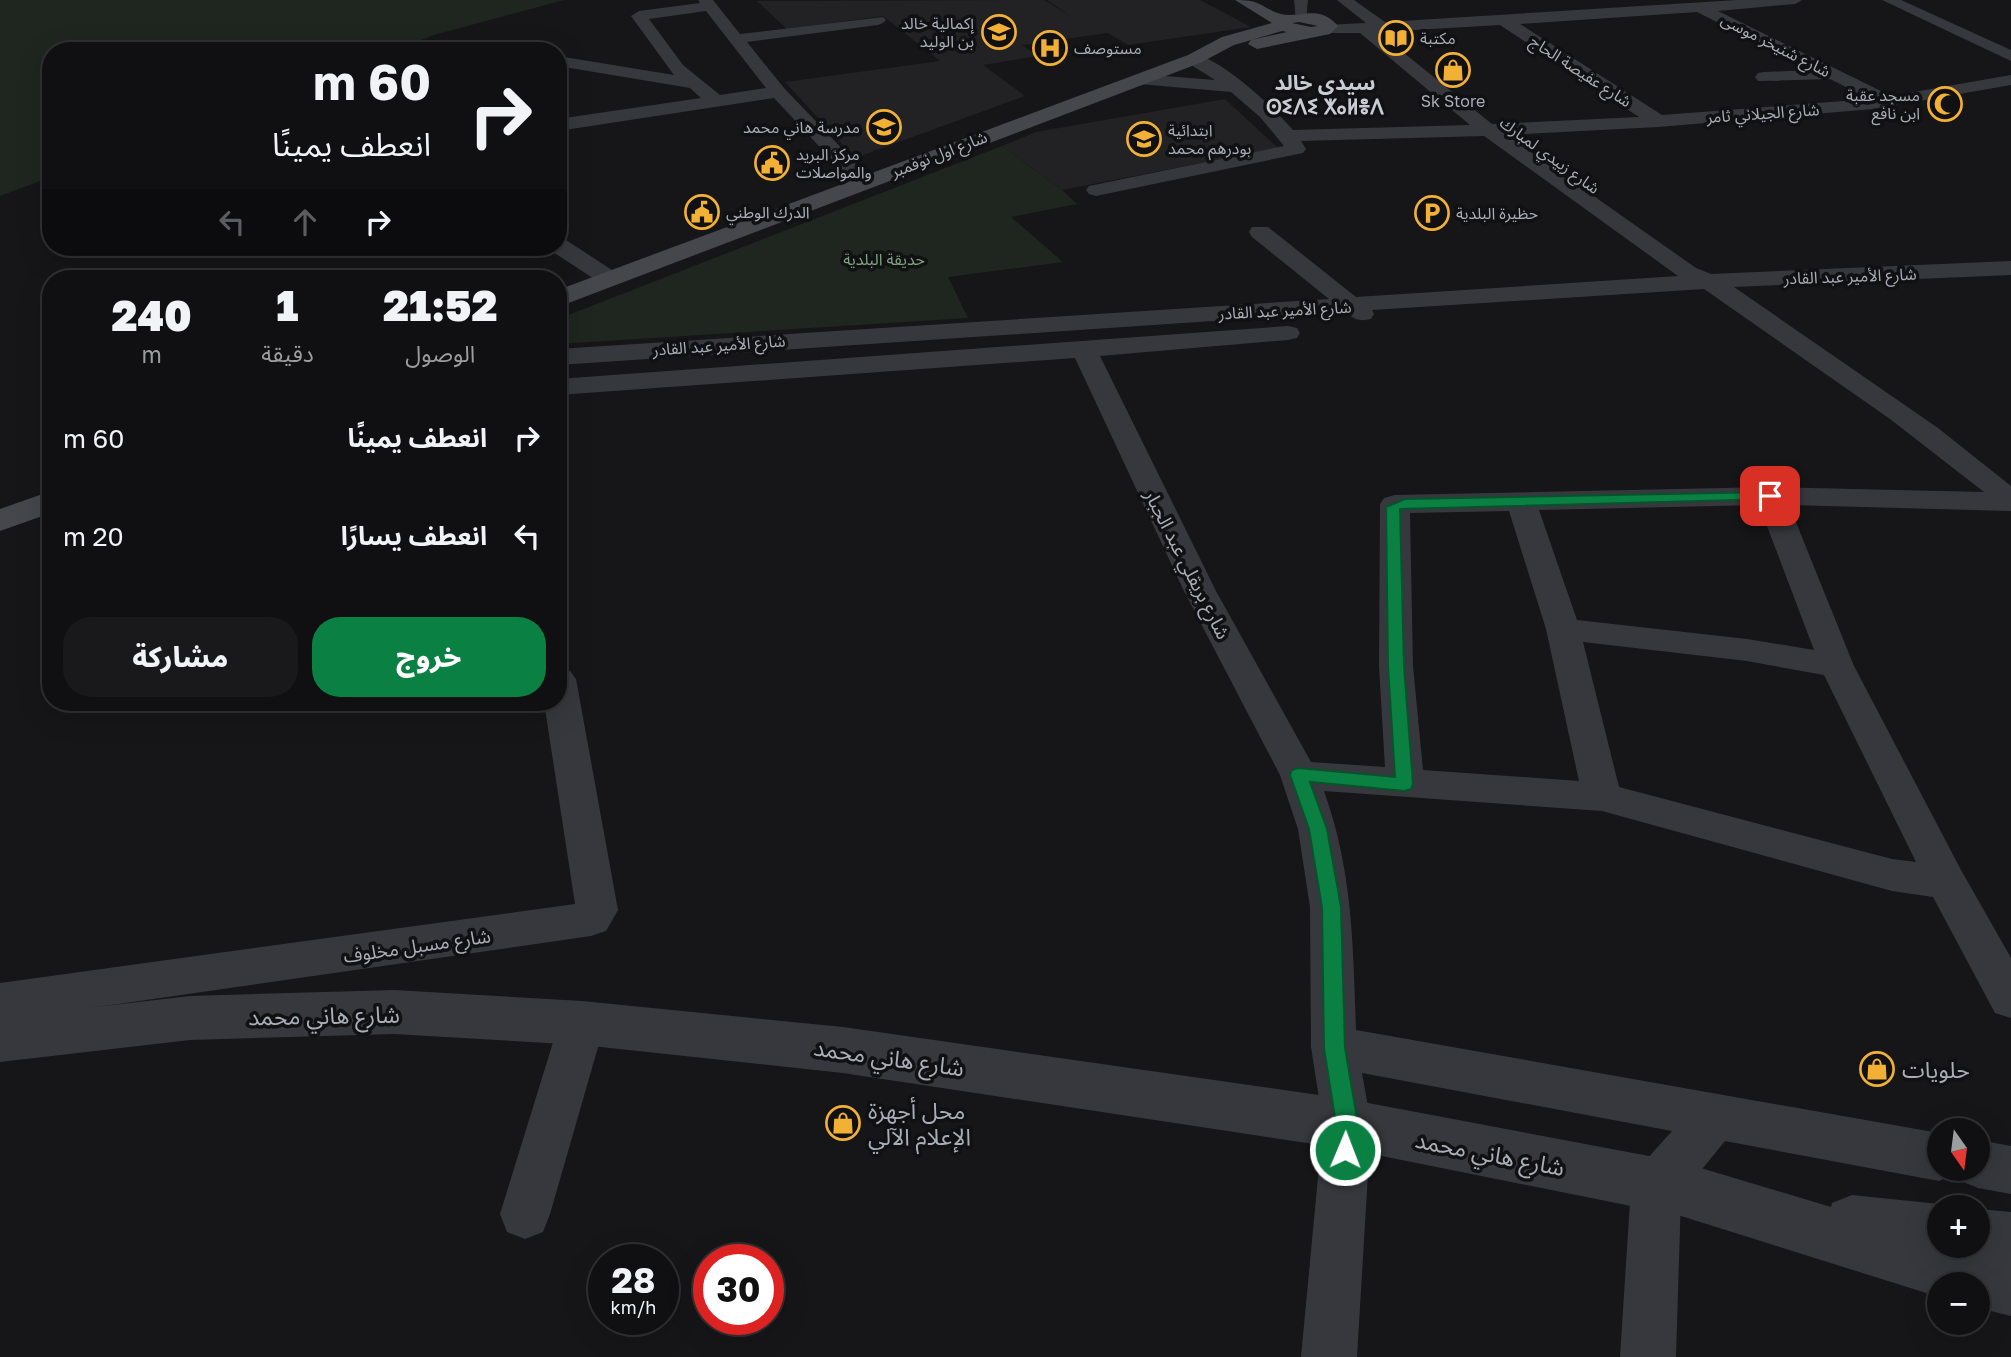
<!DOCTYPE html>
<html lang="ar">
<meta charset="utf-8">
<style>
body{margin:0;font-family:"Golos Text","Noto Sans Arabic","Noto Sans Tifinagh",sans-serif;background:#19191b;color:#f1f3f6;direction:rtl;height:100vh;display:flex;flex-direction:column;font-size:26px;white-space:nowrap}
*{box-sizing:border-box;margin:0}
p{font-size:23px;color:#9c9d9f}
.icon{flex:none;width:38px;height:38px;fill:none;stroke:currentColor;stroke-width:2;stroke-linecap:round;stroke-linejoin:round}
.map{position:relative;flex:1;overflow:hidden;direction:ltr}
.details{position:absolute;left:42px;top:270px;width:525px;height:441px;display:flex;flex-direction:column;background:#101012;border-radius:28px;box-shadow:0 7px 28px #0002,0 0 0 2px #303032;direction:rtl}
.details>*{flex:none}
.top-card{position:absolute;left:42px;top:42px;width:525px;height:214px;border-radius:28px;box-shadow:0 7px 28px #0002,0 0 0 2px #303032;direction:rtl;background:#101012;color:#f1f3f6;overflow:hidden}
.needle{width:46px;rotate:166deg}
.buttons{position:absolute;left:1927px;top:1118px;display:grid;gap:14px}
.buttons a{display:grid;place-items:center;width:63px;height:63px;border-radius:50%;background:#101012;box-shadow:0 7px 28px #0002,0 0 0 2px #303032;font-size:35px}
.speed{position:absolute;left:588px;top:1244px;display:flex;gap:14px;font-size:35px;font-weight:700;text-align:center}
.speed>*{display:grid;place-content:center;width:91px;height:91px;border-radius:50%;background:#101012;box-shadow:0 7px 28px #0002,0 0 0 2px #303032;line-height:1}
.speed small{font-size:18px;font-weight:400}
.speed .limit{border:10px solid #d22;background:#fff;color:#111}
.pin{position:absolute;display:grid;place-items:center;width:60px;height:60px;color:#fff;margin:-30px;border-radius:14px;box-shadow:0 4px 10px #0006}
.me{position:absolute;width:77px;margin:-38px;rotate:1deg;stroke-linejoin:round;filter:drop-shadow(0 0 5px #0008)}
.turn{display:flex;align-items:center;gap:24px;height:147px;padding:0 21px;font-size:32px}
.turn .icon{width:91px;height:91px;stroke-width:2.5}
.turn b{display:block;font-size:49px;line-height:60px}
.lanes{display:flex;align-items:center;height:66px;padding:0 21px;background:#0003;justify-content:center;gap:35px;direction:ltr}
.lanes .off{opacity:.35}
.eta{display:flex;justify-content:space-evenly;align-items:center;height:119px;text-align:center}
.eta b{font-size:42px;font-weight:800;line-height:49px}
.button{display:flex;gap:14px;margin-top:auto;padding:14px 21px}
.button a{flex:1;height:80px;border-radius:28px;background:#0b8043;color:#fff;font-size:28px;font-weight:800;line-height:80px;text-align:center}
.button a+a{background:#19191b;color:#f1f3f6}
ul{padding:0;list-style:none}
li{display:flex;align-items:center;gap:21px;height:98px;padding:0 21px}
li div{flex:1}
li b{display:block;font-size:26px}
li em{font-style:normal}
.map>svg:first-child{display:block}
.built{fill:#222225}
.green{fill:#1e261f}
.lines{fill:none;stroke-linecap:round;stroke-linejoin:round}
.minor{fill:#37383d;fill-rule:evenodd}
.tertiary{fill:#37383d;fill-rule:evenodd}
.secondary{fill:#45474d;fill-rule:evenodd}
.route{fill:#0b8043;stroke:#07532c;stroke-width:2}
.labels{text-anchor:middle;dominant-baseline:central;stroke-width:7;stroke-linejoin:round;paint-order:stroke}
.far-poi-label{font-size:16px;fill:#a8adb8;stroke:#111113;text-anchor:start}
.far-street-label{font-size:16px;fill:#a8adb8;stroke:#111113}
.far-park-label{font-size:16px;fill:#7fa381;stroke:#111113}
.street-label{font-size:19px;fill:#a8adb8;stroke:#111113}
.far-district-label{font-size:21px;font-weight:bold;fill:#c9ccd4;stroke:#111113}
.near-street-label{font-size:23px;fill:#a8adb8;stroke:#111113}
.near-poi-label{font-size:23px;fill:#a8adb8;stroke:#111113;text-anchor:start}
</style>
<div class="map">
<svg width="2011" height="1357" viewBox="0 0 2011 1357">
<rect width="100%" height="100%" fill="#161618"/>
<g class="built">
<path d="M1044 0 1072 17 1047 0H1200L1251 27 1128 45 1108 33 1022 45 1038 56 983 65 1025 96 855 158 785 82 940 61 883 16 787 29 757 1Z"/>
<path d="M1225 99 1278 148 1062 190 1002 146 1036 132Z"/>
</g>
<g class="green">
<path d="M0 0H564L434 35 392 51H51V177L0 196Z"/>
<path d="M1002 146 1062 190 1077 204 1011 217 1063 262 948 277 968 318 558 344V319Z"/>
</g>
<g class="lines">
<g class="minor">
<path d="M698 0H713L740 34 883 17 886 20 883 23 878 25 747 42 784 88 871 179 874 183 871 187H857L774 98 558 131V119L701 98 690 88 558 66V56L674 75 631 16 639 11 700 3ZM706 11 766 88 720 95 683 65 649 19Z"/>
<path d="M1294 0H1308L1306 21H1296Z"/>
<path d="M1337 0H1354L1385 22 1737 0H1802L1795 4 1718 11 1891 96 2011 75V85L1873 109 1658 127 1507 135 1696 268 1711 274 2011 261V275L1734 287 1938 428 2011 486V511L1789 505 1854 666 1961 870 2011 958V1018L1995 1013 1933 897 1892 891 1602 811 1324 791C1353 872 1353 946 1356 1030L1939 1133V1169H1978V1140L2011 1146V1194L1978 1188 1961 1181 1957 1172 1939 1181 1725 1141 1681 1195 1676 1357H1620L1631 1186 1638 1169 1672 1131 1362 1073 1371 1124 1357 1357H1301L1323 1124 1311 1047 1310 907 1298 829 1280 775 1184 591 1075 358 558 395V379L1288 326 1297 328 1300 333 1297 338 1288 340 1100 356 1216 591 1311 762 1385 767 1379 666 1380 504 1384 498 1395 495 1770 487 1984 492 1890 419 1704 289 1372 310 1374 314 1371 319C1359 322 1354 319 1345 312L558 365V349L1329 299 1252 237 1249 232 1252 227H1268L1356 297 1678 276 1484 136 1301 141 1306 149 1303 153 1096 196 1089 194 1086 190 1089 186 1284 146 1260 117 1231 92 1139 84 1130 79 1139 74 1215 80 1188 63 1186 59 1188 55C1213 49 1277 111 1293 130L1470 125 1360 33H1318L1316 30 1318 27 1324 25 1366 23ZM1697 12 1812 70 1764 72 1758 73 1755 77 1758 81 1830 79 1870 99 1662 115 1520 24ZM1500 25 1639 117 1492 124 1378 32 1389 37 1395 35 1396 31ZM1759 505 1814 650 1747 639 1577 620 1539 510ZM1509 511 1546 629 1579 781 1423 770 1413 666 1410 513ZM1583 642 1747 661 1824 675 1916 862 1892 859 1619 787Z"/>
<path d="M1882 0H1901L2011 50V61Z"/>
<path d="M558 238 566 240 618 274 622 279 618 284H602L550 250 548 247H558Z"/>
<path d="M558 667 570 671 576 679 618 910 606 931 591 936 0 1021V983L575 904 544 702H558Z"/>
<path d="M582 1003 598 1009 605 1023 550 1214 543 1232 525 1239 507 1232 500 1214 559 1023 566 1009Z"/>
</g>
<path class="tertiary" d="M394 990 582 1001 843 1027 1347 1099 1681 1162 1831 1207 1832 1203 1852 1195 1939 1204 1948 1208H1939V1246H1978V1209L2011 1212V1316L1978 1308V1284H1939V1297L1681 1216 1347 1149 843 1073 582 1045 394 1034 190 1040 0 1062V1018L190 996Z"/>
<g class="secondary">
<path d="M1235 0C1263 0 1259 7 1281 14 1298 19 1319 3 1338 26L1330 34 1257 49 1248 44 1251 40 1287 32 1282 31 1234 45 1200 63 558 307V290L1188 55 1222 37 1272 23ZM1299 22 1318 26 1311 27 1292 23Z"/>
<path d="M51 491V513L0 531V509Z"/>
</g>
</g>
<path class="route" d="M1770 492 1776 496 1774 499 1400 509 1404 666 1413 784 1411 789 1405 791 1310 782 1327 829 1341 907 1345 1048 1358 1124 1353 1157 1345 1160 1337 1157 1334 1150 1336 1124 1324 1048 1322 907 1309 829 1290 775 1292 770 1298 768 1395 777 1388 666 1386 507 1405 499Z"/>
<defs>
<g id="school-ring" transform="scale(1.75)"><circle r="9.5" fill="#111113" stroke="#f2b134" stroke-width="1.5"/><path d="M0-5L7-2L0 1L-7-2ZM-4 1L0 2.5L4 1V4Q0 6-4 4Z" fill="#f2b134"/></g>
<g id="library-ring" transform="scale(1.75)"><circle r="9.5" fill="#111113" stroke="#f2b134" stroke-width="1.5"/><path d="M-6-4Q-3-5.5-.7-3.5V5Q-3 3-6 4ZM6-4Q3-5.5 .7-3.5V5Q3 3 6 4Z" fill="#f2b134"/></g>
<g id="hospital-ring" transform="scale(1.75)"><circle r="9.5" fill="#111113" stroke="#f2b134" stroke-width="1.5"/><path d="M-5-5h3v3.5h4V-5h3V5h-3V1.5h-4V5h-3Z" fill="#f2b134"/></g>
<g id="shop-ring" transform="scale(1.75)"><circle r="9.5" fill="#111113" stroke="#f2b134" stroke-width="1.5"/><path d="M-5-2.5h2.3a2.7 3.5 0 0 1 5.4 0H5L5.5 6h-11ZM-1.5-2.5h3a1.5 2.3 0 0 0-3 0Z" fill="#f2b134"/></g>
<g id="mosque-ring" transform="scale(1.75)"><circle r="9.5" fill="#111113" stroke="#f2b134" stroke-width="1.5"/><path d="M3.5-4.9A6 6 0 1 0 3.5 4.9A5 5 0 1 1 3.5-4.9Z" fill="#f2b134"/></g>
<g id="civic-ring" transform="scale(1.75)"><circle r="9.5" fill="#111113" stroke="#f2b134" stroke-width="1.5"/><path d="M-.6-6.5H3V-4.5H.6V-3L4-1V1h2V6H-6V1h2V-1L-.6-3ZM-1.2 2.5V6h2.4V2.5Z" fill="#f2b134"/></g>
<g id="parking-ring" transform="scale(1.75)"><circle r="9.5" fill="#111113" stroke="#f2b134" stroke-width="1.5"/><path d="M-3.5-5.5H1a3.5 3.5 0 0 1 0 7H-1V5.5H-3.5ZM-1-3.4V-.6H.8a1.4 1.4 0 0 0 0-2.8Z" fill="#f2b134"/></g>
</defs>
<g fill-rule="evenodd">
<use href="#school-ring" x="999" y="32"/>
<use href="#library-ring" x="1396" y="38"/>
<use href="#hospital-ring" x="1050" y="48"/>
<use href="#shop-ring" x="1453" y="70"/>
<use href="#mosque-ring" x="1945" y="104"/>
<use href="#school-ring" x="884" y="127"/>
<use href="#school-ring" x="1144" y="139"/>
<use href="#civic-ring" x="772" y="163"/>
<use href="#civic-ring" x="702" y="212"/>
<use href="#parking-ring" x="1432" y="213"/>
<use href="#shop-ring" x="1877" y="1069"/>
<use href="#shop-ring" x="843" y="1123"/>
</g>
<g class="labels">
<g class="far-poi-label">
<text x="974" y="23" text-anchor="end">إكمالية خالد<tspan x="974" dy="18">بن الوليد</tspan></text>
<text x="1420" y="38">مكتبة</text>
<text x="1074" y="48">مستوصف</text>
<text x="1920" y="95" text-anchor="end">مسجد عقبة<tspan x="1920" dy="18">ابن نافع</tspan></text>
<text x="1453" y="101" text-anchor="middle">Sk Store</text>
<text x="860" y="127" text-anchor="end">مدرسة هاني محمد</text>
<text x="1168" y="130">ابتدائية<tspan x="1168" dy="18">بودرهم محمد</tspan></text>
<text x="796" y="154">مركز البريد<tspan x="796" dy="18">والمواصلات</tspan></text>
<text x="726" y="212">الدرك الوطني</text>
<text x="1456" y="213">حظيرة البلدية</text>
</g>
<g class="far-street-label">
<text transform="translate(1776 45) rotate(27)">شارع شنيخر موسى</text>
<text transform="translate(1581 71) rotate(33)">شارع عفيصة الحاج</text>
<text transform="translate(1763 113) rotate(-4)">شارع الجيلاني ثامر</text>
<text transform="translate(939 154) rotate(-21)">شارع اول نوفمبر</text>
<text transform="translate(1550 155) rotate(36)">شارع زبيدي لمبارك</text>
<text transform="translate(1850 276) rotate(-2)">شارع الأمير عبد القادر</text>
<text transform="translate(1285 310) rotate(-3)">شارع الأمير عبد القادر</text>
<text transform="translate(719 345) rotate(-4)">شارع الأمير عبد القادر</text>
</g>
<g class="far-park-label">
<text x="884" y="259">حديقة البلدية</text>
</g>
<g class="street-label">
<text transform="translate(1188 564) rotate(63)">شارع بريقلي عبد الجبار</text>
<text transform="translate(417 945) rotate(-8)">شارع مسبل مخلوف</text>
</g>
<g class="far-district-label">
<text x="1325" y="82">سيدي خالد<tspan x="1325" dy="24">ⵙⵉⴷⵉ ⵅⴰⵍⴻⴷ</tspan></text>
</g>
<g class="near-street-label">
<text transform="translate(324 1015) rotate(-1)">شارع هاني محمد</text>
<text transform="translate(889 1057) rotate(8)">شارع هاني محمد</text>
<text transform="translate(1490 1153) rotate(11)">شارع هاني محمد</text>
</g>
<g class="near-poi-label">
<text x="1902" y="1069">حلويات</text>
<text x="868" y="1110">محل أجهزة<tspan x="868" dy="26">الإعلام الآلي</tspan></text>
</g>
</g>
</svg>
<div class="buttons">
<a><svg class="needle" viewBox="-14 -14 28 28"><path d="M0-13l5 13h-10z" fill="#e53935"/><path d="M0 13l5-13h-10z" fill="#9c9d9f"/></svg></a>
<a>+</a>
<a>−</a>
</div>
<div class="speed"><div>28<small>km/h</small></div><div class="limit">30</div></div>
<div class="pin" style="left:1770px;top:496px;background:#d93025"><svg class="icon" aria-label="arrive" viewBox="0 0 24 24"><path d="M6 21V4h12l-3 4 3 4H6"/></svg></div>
<svg class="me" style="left:1345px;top:1150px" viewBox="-20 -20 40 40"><circle r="17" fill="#0b8043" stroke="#fff" stroke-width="3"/><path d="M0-11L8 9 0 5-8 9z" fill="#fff"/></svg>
<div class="top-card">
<div class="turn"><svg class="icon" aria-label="right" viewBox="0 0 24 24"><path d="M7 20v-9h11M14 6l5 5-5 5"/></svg><div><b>60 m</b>انعطف يمينًا</div></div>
<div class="lanes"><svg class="icon off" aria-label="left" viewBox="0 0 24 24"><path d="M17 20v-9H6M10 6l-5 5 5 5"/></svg><svg class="icon off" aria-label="ahead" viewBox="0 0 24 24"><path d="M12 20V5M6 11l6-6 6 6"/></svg><svg class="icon" aria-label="right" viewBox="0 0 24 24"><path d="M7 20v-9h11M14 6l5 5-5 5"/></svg></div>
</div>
<section class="details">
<div class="eta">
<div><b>21:52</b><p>الوصول</p></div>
<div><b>1</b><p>دقيقة</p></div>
<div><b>240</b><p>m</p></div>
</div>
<ul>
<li><svg class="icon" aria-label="right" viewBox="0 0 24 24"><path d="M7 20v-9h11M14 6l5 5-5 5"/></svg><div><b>انعطف يمينًا</b></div><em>60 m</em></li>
<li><svg class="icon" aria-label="left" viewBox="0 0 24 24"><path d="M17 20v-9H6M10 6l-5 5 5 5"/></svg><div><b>انعطف يسارًا</b></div><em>20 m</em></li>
</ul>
<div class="button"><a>خروج</a><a>مشاركة</a></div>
</section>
</div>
